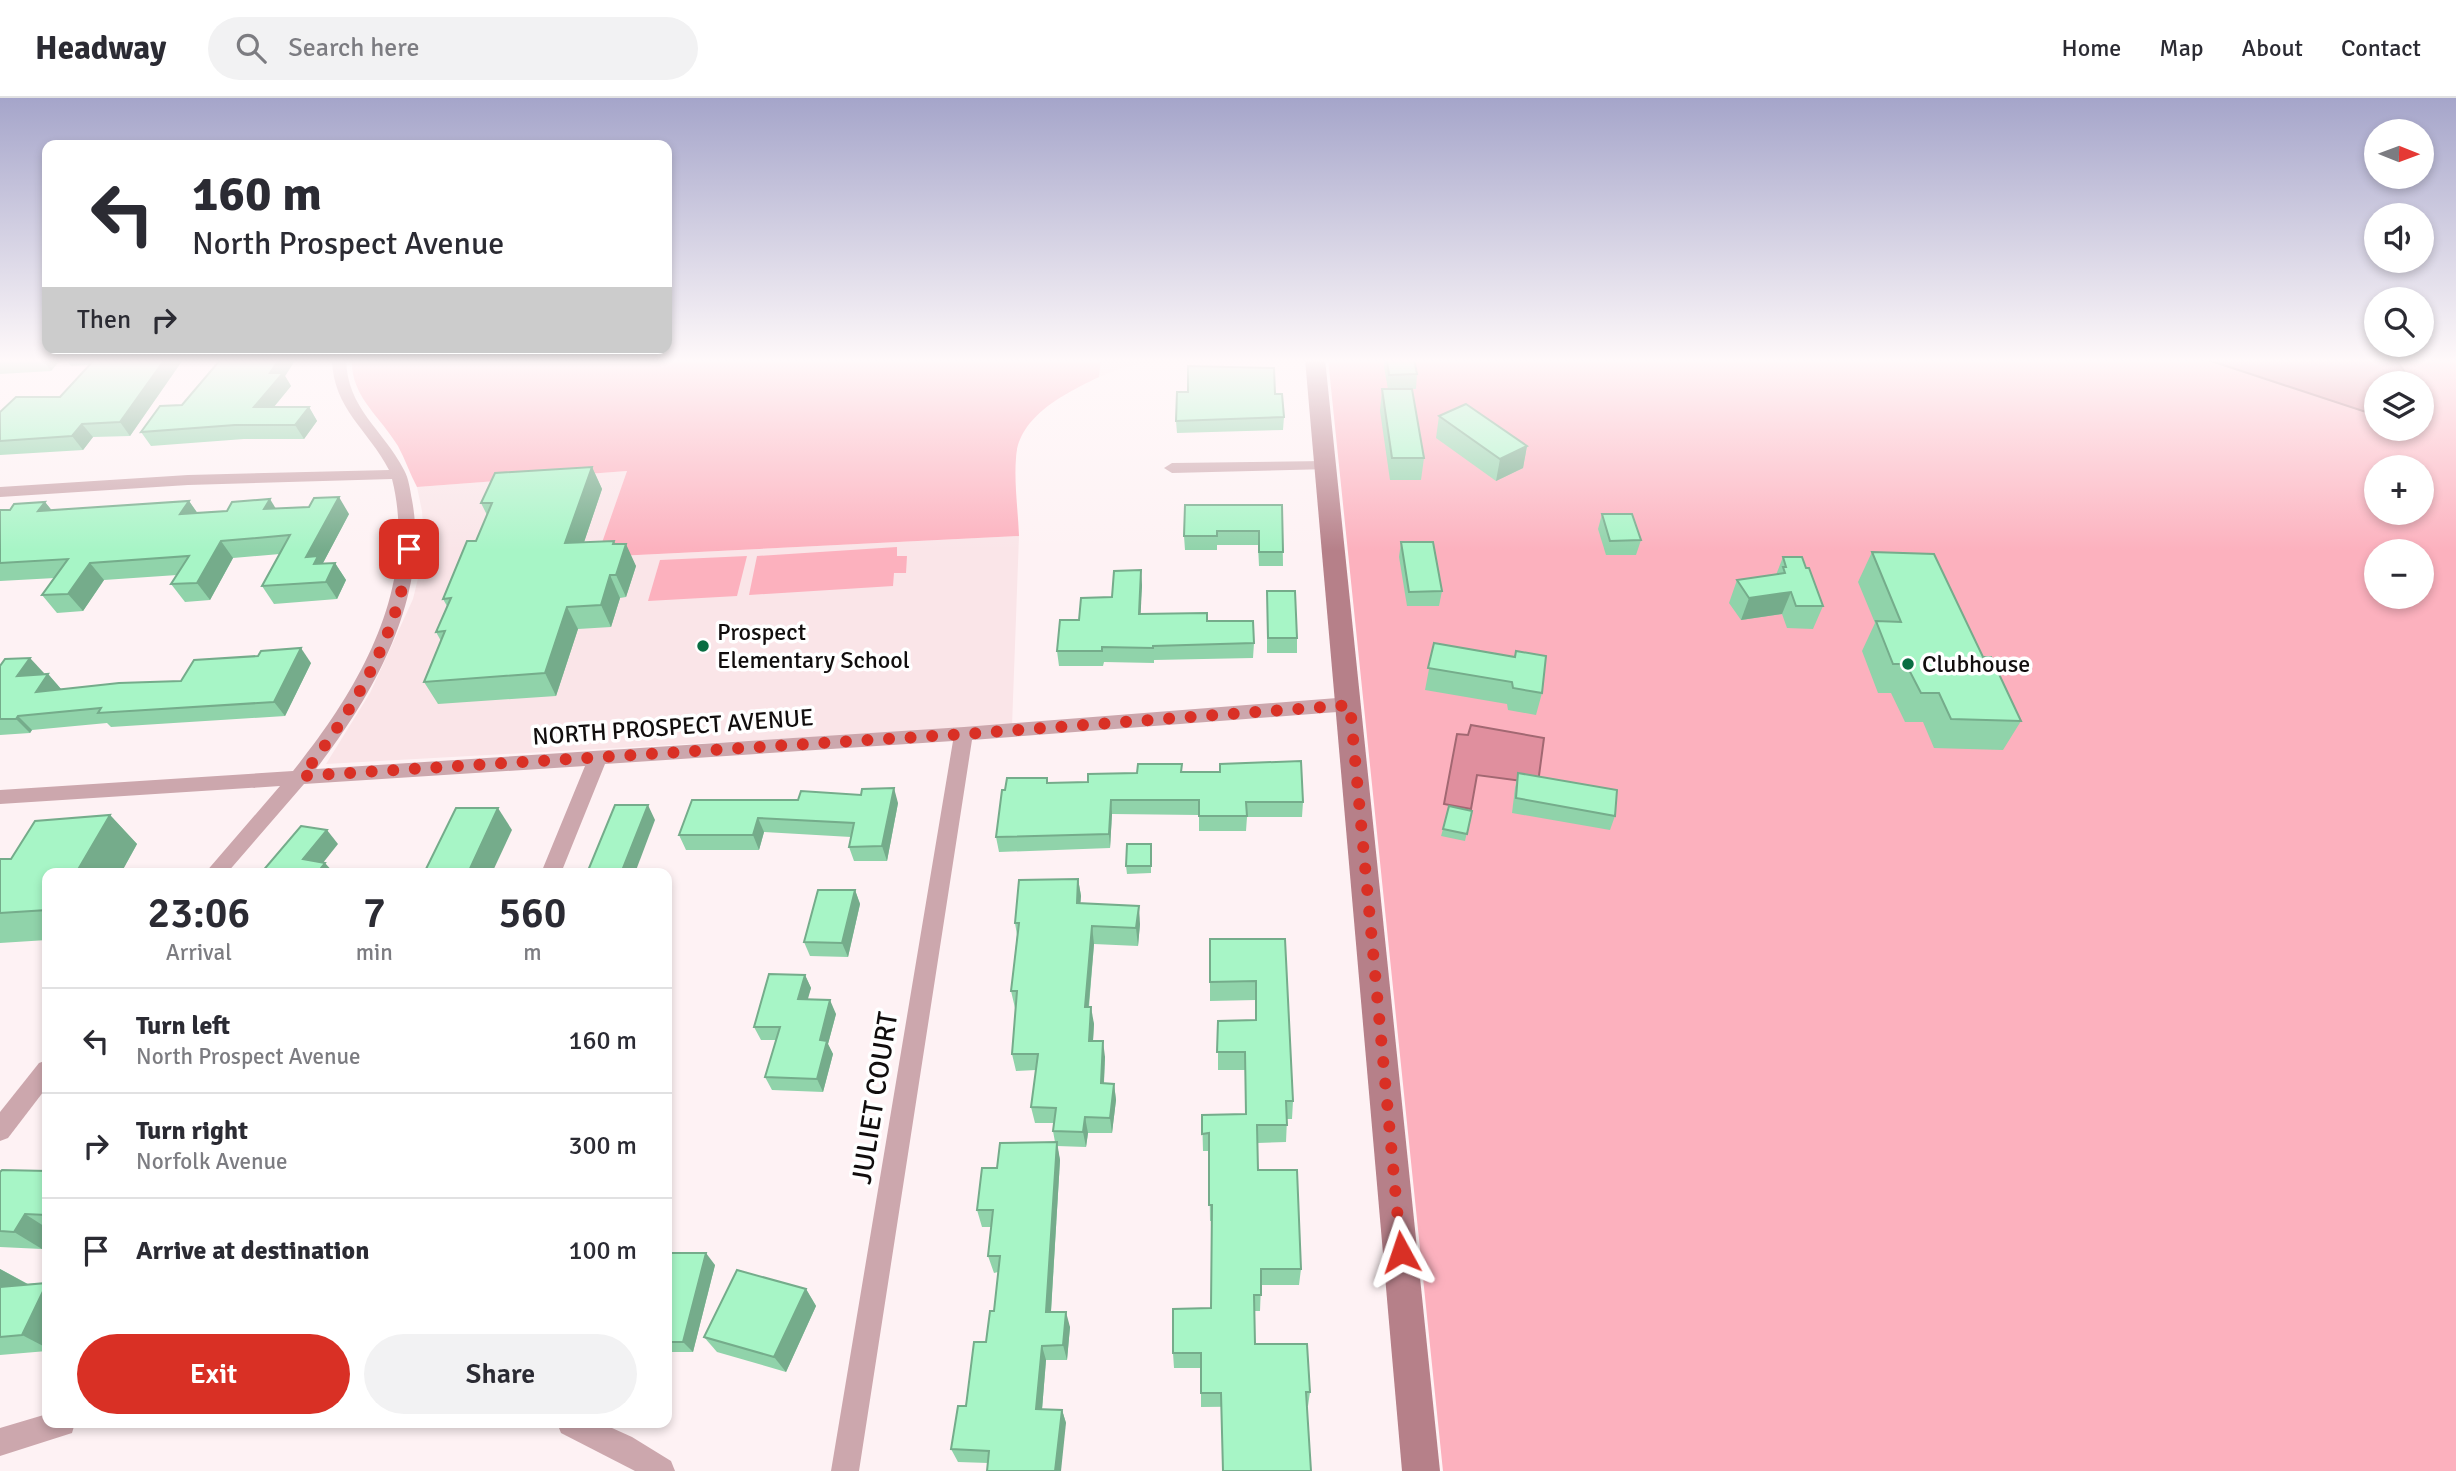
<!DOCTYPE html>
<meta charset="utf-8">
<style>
body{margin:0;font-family:Signika,sans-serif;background:#f2f2f3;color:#2b2b33;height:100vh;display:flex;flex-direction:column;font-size:26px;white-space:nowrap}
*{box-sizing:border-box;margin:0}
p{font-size:23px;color:#7c7c81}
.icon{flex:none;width:38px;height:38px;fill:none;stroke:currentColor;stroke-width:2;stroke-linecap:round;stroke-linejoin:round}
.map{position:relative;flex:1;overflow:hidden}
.drawer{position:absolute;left:42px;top:770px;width:630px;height:560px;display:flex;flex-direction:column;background:#fff;border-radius:14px;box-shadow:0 4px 10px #0003}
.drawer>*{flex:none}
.banner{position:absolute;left:42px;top:42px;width:630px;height:214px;border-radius:14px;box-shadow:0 4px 10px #0003;background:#fff;color:#2b2b33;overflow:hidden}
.needle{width:46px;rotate:91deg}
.fabs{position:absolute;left:2364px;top:21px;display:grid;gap:14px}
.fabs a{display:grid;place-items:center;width:70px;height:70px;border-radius:50%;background:#fff;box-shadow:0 4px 10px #0003;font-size:35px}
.pin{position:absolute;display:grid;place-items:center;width:60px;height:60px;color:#fff;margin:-30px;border-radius:14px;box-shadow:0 4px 10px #0006}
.me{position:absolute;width:77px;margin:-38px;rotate:355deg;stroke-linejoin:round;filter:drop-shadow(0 0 5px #0008)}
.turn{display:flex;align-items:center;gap:24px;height:147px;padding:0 35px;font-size:32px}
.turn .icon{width:91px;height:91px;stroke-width:2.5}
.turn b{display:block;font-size:49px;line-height:60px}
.then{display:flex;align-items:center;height:66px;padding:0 35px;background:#0003;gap:14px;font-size:26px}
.eta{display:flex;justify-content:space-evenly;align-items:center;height:119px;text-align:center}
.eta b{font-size:42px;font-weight:600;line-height:49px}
.action{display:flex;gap:14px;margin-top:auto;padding:14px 35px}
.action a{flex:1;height:80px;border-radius:42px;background:#d93025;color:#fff;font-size:28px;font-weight:600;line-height:80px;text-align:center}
.action a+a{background:#f2f2f3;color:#2b2b33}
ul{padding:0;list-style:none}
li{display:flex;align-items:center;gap:21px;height:105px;padding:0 35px;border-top:2px solid #e1e1e2}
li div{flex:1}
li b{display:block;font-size:26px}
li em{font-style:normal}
header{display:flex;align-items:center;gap:42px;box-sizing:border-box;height:98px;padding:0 35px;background:#fff;border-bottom:2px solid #e1e1e2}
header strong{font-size:33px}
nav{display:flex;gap:38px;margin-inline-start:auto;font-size:24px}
.search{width:490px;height:63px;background:#f2f2f3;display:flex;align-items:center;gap:18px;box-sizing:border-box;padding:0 24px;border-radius:38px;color:#7c7c81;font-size:26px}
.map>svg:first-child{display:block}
.built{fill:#fae5e8}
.green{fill:#fcb1be;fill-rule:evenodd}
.water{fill:#e08f9e;stroke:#a26872;stroke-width:2}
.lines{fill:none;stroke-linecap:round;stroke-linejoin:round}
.minor{fill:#cca7ad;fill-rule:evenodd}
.secondary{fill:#b68089;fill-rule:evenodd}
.wall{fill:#90d3aa}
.shaded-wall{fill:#75ac8b}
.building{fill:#a7f5c6;stroke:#75ac8b;stroke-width:2}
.route{stroke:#d93025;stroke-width:12;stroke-dasharray:0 21.6}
.poi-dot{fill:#096d42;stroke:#fff;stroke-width:2.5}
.labels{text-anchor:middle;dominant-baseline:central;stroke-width:7;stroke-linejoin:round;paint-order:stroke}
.poi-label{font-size:24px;fill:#110d0d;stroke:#fff;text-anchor:start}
.street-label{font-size:24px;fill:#110d0d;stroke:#fff}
.near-street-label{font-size:28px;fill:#110d0d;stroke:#fff}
</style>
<header>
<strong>Headway</strong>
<div class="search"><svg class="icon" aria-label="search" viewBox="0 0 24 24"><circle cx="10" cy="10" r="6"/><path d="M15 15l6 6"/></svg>Search here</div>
<nav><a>Home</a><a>Map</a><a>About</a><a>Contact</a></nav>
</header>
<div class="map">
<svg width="2456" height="1373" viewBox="0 0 2456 1373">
<rect width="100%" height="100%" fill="#fef2f4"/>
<g class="built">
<path d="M1101 261H1288H1165L1121 270 1099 279Z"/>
<path d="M627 373 598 459 1019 438 1012 628 326 666 370 595 413 501 425 451 422 413 417 389Z"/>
</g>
<g class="green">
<path d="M352 261H1101L1099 279C1066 295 1018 318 1016 360 1014 385 1018 412 1019 438L597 459 627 373 417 389C410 376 405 361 398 348 381 319 350 298 352 261Z"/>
<path d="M1328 261H2456V1373H1443ZM2376 285H2422V331H2376ZM2376 369H2422V415H2376ZM2376 453H2422V499H2376Z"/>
<path d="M897 449V458H907L906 475H894L893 488 749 497 757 458Z"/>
<path d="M747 458 737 498 648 503 660 462Z"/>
</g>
<g class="water">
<path d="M2205 261H2396L2412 285H2376V316H2372Z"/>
<path d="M1471 627 1544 640 1538 685 1477 677 1471 711 1444 706 1457 636 1468 637Z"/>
</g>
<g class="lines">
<g class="minor">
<path d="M332 261H346C347 311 383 331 404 372 409 381 410 392 412 402 430 498 373 598 316 671L964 629 1350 599 1356 601 1359 606 1356 611 1350 613 972 642 859 1373H831L953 643 605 666 561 775H541L585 668 304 686 227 775H205L280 688 0 706V692L293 673C359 591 419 489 392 381L188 387 0 399V389L188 377 389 372C368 331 333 311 332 261Z"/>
<path d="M1325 363 1333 368 1330 371 1172 375 1164 370 1172 365Z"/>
<path d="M47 962V989L8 1040 0 1043V1014L39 965Z"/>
<path d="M47 1316V1325H75L72 1335 0 1358V1330Z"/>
<path d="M557 1325H601L632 1339 671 1363 675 1373H635L561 1335Z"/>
</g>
<path class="secondary" d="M1305 261H1325L1440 1373H1402Z"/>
</g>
<g class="wall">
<path d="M0 261H61L51 273 0 276Z"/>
<path d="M66 261H217L182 263 130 338 93 339 83 352 0 357V314L60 299 89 267 71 268Z"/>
<path d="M221 261H296L285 278 291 288 274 309H309L317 323 304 341H244L151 348 141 334 182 307Z"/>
<path d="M1385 261H1414L1417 276 1416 291H1388L1384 269Z"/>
<path d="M1382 291 1424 360 1421 382H1390L1380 313Z"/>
<path d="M1275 296 1284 319 1283 332 1177 335 1176 323Z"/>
<path d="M1439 318 1527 348 1523 370 1496 383 1436 340Z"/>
<path d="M592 369 602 391 584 444 615 446 636 468 626 499 620 500 611 529 578 531 556 598 438 606 424 584 441 543 436 534 447 508 443 501 476 443 487 417 481 405Z"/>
<path d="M189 403 197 415 276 411 349 416 323 465H335L346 482 337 501 274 506 262 488 280 456 233 460 210 502 185 504 171 486 177 477 104 482 83 513 57 515 42 497 55 480 0 483V412H10L45 404 51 412Z"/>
<path d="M1282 407 1283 468H1259L1258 447H1217V452H1185L1184 438Z"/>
<path d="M1602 416 1641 442 1636 457H1606L1598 431Z"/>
<path d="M1401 444 1442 493 1439 508H1407L1399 459Z"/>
<path d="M1872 454 1983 559 2021 623 2003 652 1934 650 1923 624H1905L1891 595H1878L1862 553 1875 525 1858 484Z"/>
<path d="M1783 459 1823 508 1813 531 1787 530 1782 516 1741 522 1729 505 1737 482 1776 477Z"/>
<path d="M1142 487 1140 516 1207 523 1254 545 1253 560 1154 562V565L1104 564 1103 568H1059L1057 553 1079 522 1112 499Z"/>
<path d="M1267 493 1297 540V555H1267Z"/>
<path d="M1434 545 1542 595 1536 617 1508 612 1507 606 1425 592Z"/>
<path d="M311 565 285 618 111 629 107 625 32 632 30 635 0 637V568L44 575 42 577 48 576 61 591 181 583Z"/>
<path d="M1182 666V674L1303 704 1302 719H1247L1246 733H1199V717L1112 716 1110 750 999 754 996 739 1048 685 1088 684Z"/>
<path d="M1518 675 1615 718 1610 732 1512 715 1515 690Z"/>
<path d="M798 702 898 705 887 763H854L849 749 851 739 764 734 759 752H686L679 737Z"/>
<path d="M1472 713 1465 743 1441 738 1443 731Z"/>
<path d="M110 717 137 746 121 775H47V842L0 845V761H11Z"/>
<path d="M1151 746V775L1127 776 1126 768Z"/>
<path d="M1078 781 1081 798 1080 806 1140 826 1138 848 1094 846 1089 909 1094 926 1093 943 1105 959 1104 985 1114 986 1116 1002 1112 1035H1088L1086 1049 1057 1048 1060 1062 1051 1214 1070 1229 1067 1262H1046L1042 1311 1062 1312 1066 1325 988 1365 958 1364 951 1351 986 1244 994 1213 998 1174 994 1175 988 1158 992 1129H982L977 1112 997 1070 1055 1044 1053 1033V1025H1035L1031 1009 1036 972 1016 973 1012 956 1016 910H1015L1011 893 1017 837 1015 825Z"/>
<path d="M855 792 860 806 848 859 810 858 804 844Z"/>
<path d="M1285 841 1293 1003 1292 1021H1287L1286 1044 1257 1045 1258 1072 1301 1171 1299 1187H1261L1260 1213H1254L1255 1246 1310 1294 1308 1308 1201 1309V1270H1174L1173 1255 1211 1210 1212 1123H1210L1209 1053H1203L1202 1017 1246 1016 1245 972H1218V923L1256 922V902L1210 903V884Z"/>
<path d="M805 877 811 890 807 901 836 916 828 946 833 956 823 994 772 992 765 979 776 942H761L754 929Z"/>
<path d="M47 1073V1143L42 1151 0 1149V1074Z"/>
<path d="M667 1155 715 1167 693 1254H667Z"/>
<path d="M0 1171 28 1186 47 1185V1253L0 1257Z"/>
<path d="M806 1191 816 1208 786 1274 717 1254 704 1239Z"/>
</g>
<g class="shaded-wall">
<path d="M42 261H61L51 273Z"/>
<path d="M165 261H181L182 263 130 338 120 324Z"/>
<path d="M279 261H296L285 278 291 288 262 323 254 309 270 275Z"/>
<path d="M309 309 317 323 304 341 295 327Z"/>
<path d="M82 326 93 339 83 352 72 338Z"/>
<path d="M1527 348 1523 370 1496 383 1500 361Z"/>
<path d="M592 369 602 391 576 468 565 445Z"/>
<path d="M339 399 349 416 323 465 325 483 306 459Z"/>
<path d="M270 401 281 419 264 411Z"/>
<path d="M189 403 201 420 180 416Z"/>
<path d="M45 404 59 421 38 413Z"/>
<path d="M221 443 233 460 210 502 197 485Z"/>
<path d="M614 443 621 461 626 446 636 468 626 499 616 477 613 446Z"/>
<path d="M90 465 104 482 83 513 68 496Z"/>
<path d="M335 465 346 482 337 501 326 484Z"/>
<path d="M1141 472 1142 487 1140 530 1139 516Z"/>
<path d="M610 477 620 500 611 529 601 507Z"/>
<path d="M1791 494 1782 516 1741 522 1749 500Z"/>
<path d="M567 509 578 531 556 598 545 575Z"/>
<path d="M301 550 311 565 285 618 274 604Z"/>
<path d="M30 560 44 575 31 592 17 578Z"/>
<path d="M48 576 61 591 36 594Z"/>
<path d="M18 618 32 632 30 635 16 621Z"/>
<path d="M894 690 898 705 887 763 882 748Z"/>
<path d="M1111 702 1112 716 1110 750 1109 736Z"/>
<path d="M648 707 655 722 635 775H621Z"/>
<path d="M498 710 512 732 492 775H468Z"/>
<path d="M110 717 137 746 121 775H76Z"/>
<path d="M758 720 764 734 759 752 753 737Z"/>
<path d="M327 732 338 746 315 775 303 761Z"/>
<path d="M325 765 334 775H317Z"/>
<path d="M1078 781 1081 798 1079 823 1077 805Z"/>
<path d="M855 792 860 806 848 859 842 845Z"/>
<path d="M1139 808 1140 826 1138 848 1136 830Z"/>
<path d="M667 819 671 827 667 839Z"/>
<path d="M1092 828 1094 846 1087 926 1085 909Z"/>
<path d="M805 877 811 890 804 915 798 901Z"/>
<path d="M830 902 836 916 828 946 833 956 823 994 817 981 820 942Z"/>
<path d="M1091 909 1094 926 1092 959 1089 943Z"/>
<path d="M1103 943 1105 959 1103 1001 1101 985Z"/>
<path d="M1114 986 1116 1002 1112 1035 1110 1020Z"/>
<path d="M1085 1019 1088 1035 1086 1049 1083 1034Z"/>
<path d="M1057 1044 1060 1062 1050 1229 1046 1214Z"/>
<path d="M25 1116 47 1130V1143L42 1151 14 1134Z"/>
<path d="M706 1155 715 1167 693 1254 683 1244Z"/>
<path d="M0 1171 29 1187 0 1196Z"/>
<path d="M47 1185V1250L22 1237Z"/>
<path d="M806 1191 816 1208 786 1274 774 1259Z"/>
<path d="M1066 1214 1070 1229 1067 1262 1063 1247Z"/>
<path d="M1042 1248 1046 1262 1041 1324 1036 1311Z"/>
<path d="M1062 1312 1066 1325 1061 1373H1055Z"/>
</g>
<g class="building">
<path d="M95 261H165L120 324 82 326 72 338 0 343V314L16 299H60Z"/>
<path d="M221 261H279L270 275H283L254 309H309L295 327H235L141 334 160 308 182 307Z"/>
<path d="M1387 261H1414L1417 276 1389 277Z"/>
<path d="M1188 268 1274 270 1275 296H1282L1284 319 1176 323 1177 294H1188Z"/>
<path d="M1382 291H1412L1424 360H1392Z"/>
<path d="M1466 306 1527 348 1500 361 1439 318Z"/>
<path d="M592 369 565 445 614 443 613 446H626L616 477H610L601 507 567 509 545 575 424 584 445 533 436 534 451 500 443 501 467 443H476L492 405H481L495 375Z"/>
<path d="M339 399 306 459 318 458 314 466 335 465 326 484 262 488 290 437 221 443 197 485 171 486 189 458 90 465 68 496 42 497 68 461 0 465V412H10L14 406 45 404 38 413 189 403 180 416 227 413 232 404 270 401 264 411 309 409 314 400Z"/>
<path d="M1185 407H1282L1283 454H1259V433H1217V438H1184Z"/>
<path d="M1602 416H1632L1641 442 1610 443Z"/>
<path d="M1401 444H1433L1442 493 1409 494Z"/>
<path d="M1872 454 1934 456 1983 559H1991L2021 623 1951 621 1939 595H1921L1906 566H1893L1876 523 1901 524Z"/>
<path d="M1783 459H1802L1806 470H1809L1823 508H1796L1791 494 1749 500 1737 482 1785 475 1783 469H1786Z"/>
<path d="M1141 472 1139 516 1207 515V523H1253L1254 545 1153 548V550L1102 549V553H1057L1060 522H1079L1081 500 1112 499 1114 473Z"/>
<path d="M1267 493H1295L1297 540H1268Z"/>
<path d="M1434 545 1515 559 1516 553 1546 558 1542 595 1513 590 1512 584 1428 570Z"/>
<path d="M301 550 274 604 98 615 101 610 18 618 16 621H0V568L5 561 30 560 17 578 48 576 36 594 119 585 181 583 194 562 258 558 261 553Z"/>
<path d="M1301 663 1303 704H1246L1247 718H1199V702H1111L1109 736 996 739 1002 692H1005L1007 680H1047V685L1088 684V676L1137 675 1138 666H1182L1181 674H1220V666Z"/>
<path d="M1518 675 1617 692 1615 718 1516 700Z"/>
<path d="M894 690 882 748 849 749 854 725 758 720 753 737H679L692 702H798L801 693 861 697 862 691Z"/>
<path d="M615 707H648L621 775H587Z"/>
<path d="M1449 708 1472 713 1467 736 1443 731Z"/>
<path d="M456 710H498L468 775H424Z"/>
<path d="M110 717 76 775H47V812L0 815V761H11L35 723Z"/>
<path d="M301 728 327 732 303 761 325 765 317 775H261Z"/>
<path d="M1127 746H1151V768H1126Z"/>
<path d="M1078 781 1077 805 1139 808 1136 830 1092 828 1085 909H1091L1089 943H1103L1101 985 1114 986 1110 1020 1085 1019 1083 1034 1053 1033 1056 1010 1031 1009 1038 956H1012L1017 893H1011L1019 825H1015L1019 782Z"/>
<path d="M818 792H855L842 845 804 844Z"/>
<path d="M1210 841H1285L1293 1003H1286L1287 1027H1257L1258 1072H1297L1301 1171H1261V1197H1254L1255 1246H1307L1310 1294H1306L1311 1373H1223L1221 1295H1201V1255H1173V1211L1211 1210 1212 1107H1209V1035L1202 1036V1017L1246 1016 1245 954H1217L1218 923 1256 922V883L1210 884Z"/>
<path d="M769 876 805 877 798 901 830 902 820 942 827 943 817 981 765 979 780 929H754Z"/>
<path d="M1057 1044 1046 1214H1066L1063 1247 1042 1248 1036 1311 1062 1312 1055 1373H987L989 1353 951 1351 958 1308H966L974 1244H986L990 1213H994L1000 1158H988L993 1112H977L982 1070H997L1000 1045Z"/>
<path d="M2 1072 47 1073V1117L25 1116 14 1134 0 1133V1074Z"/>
<path d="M667 1155H706L683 1244H667Z"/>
<path d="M737 1172 806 1191 774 1259 704 1239Z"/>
<path d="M47 1185 22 1237 0 1239V1189Z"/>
</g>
<linearGradient id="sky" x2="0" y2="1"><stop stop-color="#a5a5ca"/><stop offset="0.58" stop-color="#fff9fa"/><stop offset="1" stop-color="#fff9fa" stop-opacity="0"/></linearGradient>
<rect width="2456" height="453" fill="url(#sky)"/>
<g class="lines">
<path class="route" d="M409 451C400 535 353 613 302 678L964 636 1350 607 1401 1154"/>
</g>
<g class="poi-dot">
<circle cx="703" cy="548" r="7"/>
<circle cx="1908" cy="566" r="7"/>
</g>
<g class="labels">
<g class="poi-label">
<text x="717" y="534">Prospect<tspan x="717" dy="28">Elementary School</tspan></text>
<text x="1922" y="566">Clubhouse</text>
</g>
<g class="street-label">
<text transform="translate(673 629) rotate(-4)">NORTH PROSPECT AVENUE</text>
</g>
<g class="near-street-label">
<text transform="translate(875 1000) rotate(-81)">JULIET COURT</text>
</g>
</g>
</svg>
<div class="fabs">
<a><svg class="needle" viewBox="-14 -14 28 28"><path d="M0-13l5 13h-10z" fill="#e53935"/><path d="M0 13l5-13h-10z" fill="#7c7c81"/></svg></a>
<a><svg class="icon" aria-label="sound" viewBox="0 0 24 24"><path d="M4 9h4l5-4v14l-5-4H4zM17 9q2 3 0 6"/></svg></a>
<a><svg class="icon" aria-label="search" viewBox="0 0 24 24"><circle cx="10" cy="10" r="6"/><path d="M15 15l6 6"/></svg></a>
<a><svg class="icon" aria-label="layers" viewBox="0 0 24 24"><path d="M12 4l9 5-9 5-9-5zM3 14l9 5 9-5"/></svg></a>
<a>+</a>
<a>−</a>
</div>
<div class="pin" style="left:409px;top:451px;background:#d93025"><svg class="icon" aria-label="arrive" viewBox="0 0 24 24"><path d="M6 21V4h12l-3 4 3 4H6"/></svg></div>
<svg class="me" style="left:1401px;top:1154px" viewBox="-20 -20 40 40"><path d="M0-17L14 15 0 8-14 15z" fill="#d93025" stroke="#fff" stroke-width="4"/></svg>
<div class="banner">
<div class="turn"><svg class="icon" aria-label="left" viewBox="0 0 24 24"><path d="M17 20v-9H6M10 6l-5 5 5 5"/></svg><div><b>160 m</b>North Prospect Avenue</div></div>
<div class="then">Then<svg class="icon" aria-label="right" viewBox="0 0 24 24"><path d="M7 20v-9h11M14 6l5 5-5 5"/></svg></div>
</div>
<section class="drawer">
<div class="eta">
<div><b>23:06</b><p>Arrival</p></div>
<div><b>7</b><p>min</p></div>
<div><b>560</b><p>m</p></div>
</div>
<ul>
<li><svg class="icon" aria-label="left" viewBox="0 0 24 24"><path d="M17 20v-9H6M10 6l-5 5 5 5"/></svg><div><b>Turn left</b><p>North Prospect Avenue</p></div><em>160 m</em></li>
<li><svg class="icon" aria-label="right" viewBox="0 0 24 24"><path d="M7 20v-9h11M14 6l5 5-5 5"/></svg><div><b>Turn right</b><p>Norfolk Avenue</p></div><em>300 m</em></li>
<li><svg class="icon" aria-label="arrive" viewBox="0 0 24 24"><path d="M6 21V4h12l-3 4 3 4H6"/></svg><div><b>Arrive at destination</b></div><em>100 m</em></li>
</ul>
<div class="action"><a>Exit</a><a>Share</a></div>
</section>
</div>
